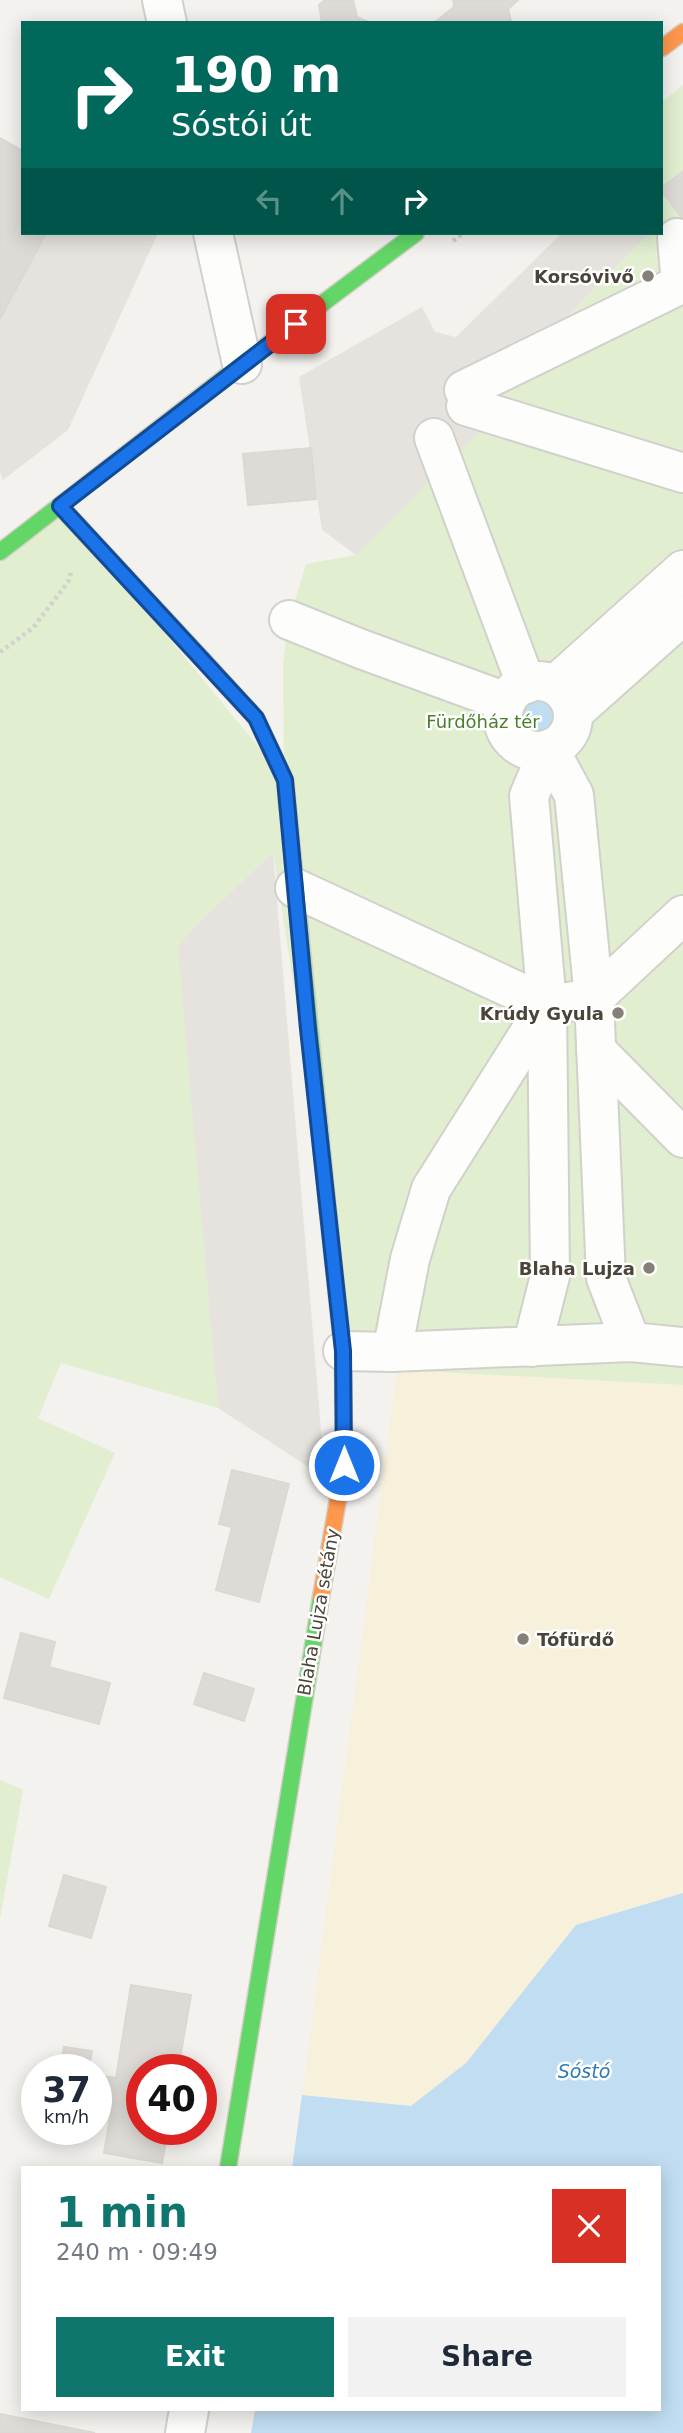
<!DOCTYPE html>
<meta charset="utf-8">
<style>
body{margin:0;font-family:"DejaVu Sans",sans-serif;background:#f2f2f3;color:#1f2937;height:100vh;display:flex;flex-direction:column;font-size:26px;white-space:nowrap}
*{box-sizing:border-box;margin:0}
p{font-size:23px;color:#747a83}
.icon{flex:none;width:38px;height:38px;fill:none;stroke:currentColor;stroke-width:2;stroke-linecap:round;stroke-linejoin:round}
.map{position:relative;flex:1;overflow:hidden}
.drawer{position:absolute;left:21px;top:2166px;width:640px;height:245px;display:flex;flex-direction:column;background:#fff;border-radius:0px;box-shadow:0 4px 18px #0003}
.drawer>*{flex:none}
.top-card{position:absolute;left:21px;top:21px;width:642px;height:214px;border-radius:0px;box-shadow:0 4px 18px #0003;background:#00695c;color:#fff;overflow:hidden}
.speed{position:absolute;left:21px;top:2054px;display:flex;gap:14px;font-size:35px;font-weight:700;text-align:center}
.speed>*{display:grid;place-content:center;width:91px;height:91px;border-radius:50%;background:#fff;box-shadow:0 4px 18px #0003;line-height:1}
.speed small{font-size:18px;font-weight:400}
.speed .limit{border:10px solid #d22;background:#fff;color:#111}
.pin{position:absolute;display:grid;place-items:center;width:60px;height:60px;color:#fff;margin:-30px;border-radius:14px;box-shadow:0 4px 10px #0006}
.me{position:absolute;width:77px;margin:-38px;rotate:0deg;stroke-linejoin:round;filter:drop-shadow(0 0 5px #0008)}
.turn{display:flex;align-items:center;gap:24px;height:147px;padding:0 35px;font-size:32px}
.turn .icon{width:91px;height:91px;stroke-width:2.5}
.turn b{display:block;font-size:49px;line-height:60px}
.lanes{display:flex;align-items:center;height:66px;padding:0 35px;background:#0003;justify-content:center;gap:35px;direction:ltr}
.lanes .off{opacity:.35}
.round{display:grid;place-items:center;flex:none;width:74px;height:74px;border-radius:0px;background:#f2f2f3}
.head{display:flex;align-items:center;justify-content:space-between;height:119px;padding:0 35px}
h1{font-size:42px;font-weight:700;line-height:52px;color:#0f766e}
.button{display:flex;gap:14px;margin-top:auto;padding:14px 35px}
.button a{flex:1;height:80px;border-radius:0px;background:#0f766e;color:#fff;font-size:28px;font-weight:700;line-height:80px;text-align:center}
.button a+a{background:#f2f2f3;color:#1f2937}
.map>svg:first-child{display:block}
.green{fill:#e1eecf}
.sand{fill:#f7f0da}
.parking{fill:#e6e3df}
.water{fill:#c0ddf1}
.building{fill:#dedbd6;stroke:#dcd9d4;stroke-width:2}
.lines{fill:none;stroke-linecap:round;stroke-linejoin:round}
.street-casing{stroke:#d2d0cb;stroke-width:42}
.fast-casing{stroke:#d3cfc5;stroke-width:19}
.slow-casing{stroke:#d3cfc5;stroke-width:19}
.path{stroke:#d3d2cc;stroke-width:4.5;stroke-dasharray:3.5 3.5;stroke-linecap:butt}
.street{stroke:#fdfdfc;stroke-width:38}
.fast{stroke:#63d668;stroke-width:16}
.slow{stroke:#ff974d;stroke-width:16}
.route-casing{stroke:#114b97;stroke-width:18}
.route{stroke:#1a73e8;stroke-width:12}
.poi-dot{fill:#868178;stroke:#fff;stroke-width:2.5}
.labels{text-anchor:middle;dominant-baseline:central;stroke-width:5;stroke-linejoin:round;paint-order:stroke}
.poi-label{font-size:18px;font-weight:bold;fill:#4b4439;stroke:#fff;text-anchor:end}
.park-label{font-size:18px;fill:#4a7f2a;stroke:#fff}
.street-label{font-size:18px;fill:#4b4439;stroke:#fff}
.water-label{font-size:19px;font-style:italic;fill:#2e7ab2;stroke:#fff}
</style>
<div class="map">
<svg width="683" height="2433" viewBox="0 0 683 2433">
<rect width="100%" height="100%" fill="#f4f2ee"/>
<g class="green">
<path d="M683 85V1385L397 1370 352 1363 273 852 192 929 179 949 218 1408 61 1363 38 1418 115 1453 49 1599 0 1577V552L60 506 284 778 283 663 289 620 306 564 356 555 496 392 649 233H662V102Z"/>
<path d="M0 1780 23 1790 0 1919Z"/>
</g>
<path class="sand" d="M397 1370 683 1385V1893L576 1925 466 2063 411 2106 302 2095Z"/>
<g class="parking">
<path d="M46 233H158L68 430 3 480 0 472V319Z"/>
<path d="M562 233H649L496 391 498 413 356 555 322 530 299 377 422 307 435 332 456 337Z"/>
<path d="M273 852 325 1478 218 1408 178 948 192 929Z"/>
</g>
<g class="water">
<path d="M524 694 556 697 564 720 556 735 532 741 518 732 512 716Z"/>
<path d="M683 1893V2433H251L255 2410H660V2168H292L302 2095 411 2106 466 2063 576 1925Z"/>
</g>
<g class="building">
<path d="M325 0H353L357 17 370 23H322L319 5Z"/>
<path d="M453 0H518L508 9 511 21 510 23H434L454 7Z"/>
<path d="M0 138 23 151V233H46L0 319Z"/>
<path d="M683 171V219L662 191V188Z"/>
<path d="M311 448 316 499 248 505 243 454Z"/>
<path d="M232 1470 289 1484 259 1602 216 1590 232 1527 219 1524Z"/>
<path d="M21 1633 55 1642 49 1667 110 1683 99 1724 4 1698Z"/>
<path d="M204 1673 254 1689 244 1721 194 1704Z"/>
<path d="M64 1875 106 1887 91 1938 49 1926Z"/>
<path d="M131 1985 191 1995 178 2070H142V2130H168L162 2163 104 2153 111 2112 96 2110V2075L116 2078Z"/>
<path d="M64 2047 92 2051 88 2070H60Z"/>
<path d="M0 2414 95 2433H0Z"/>
</g>
<g class="lines">
<g class="street-casing">
<g id="street">
<path d="M162 0 167 23"/>
<path d="M213 233 242 364"/>
<path d="M464 390 681 284 677 238"/>
<path d="M466 406 683 473"/>
<path d="M434 438 526 684"/>
<path d="M289 620 361 649 506 702"/>
<circle cx="538" cy="716" r="35"/>
<path d="M555 685 683 570"/>
<path d="M573 713 683 615"/>
<path d="M549 749 574 795 594 998 606 1278 631 1342"/>
<path d="M295 888 547 1005"/>
<path d="M596 1050 683 1138"/>
<path d="M532 1347 550 1276 547 1005 529 796 549 749"/>
<path d="M343 1351 392 1352 631 1342 683 1347"/>
<path d="M392 1352 410 1259 431 1189 547 1005 594 998 683 915"/>
<path d="M185 2433 189 2410"/>
</g>
</g>
<g class="fast-casing">
<g id="fast">
<path d="M0 552 242 364 416 233"/>
<path d="M203 660 256 718 285 780 328 1212"/>
<path d="M228 2168 321 1597"/>
</g>
</g>
<g class="slow-casing">
<g id="slow">
<path d="M662 48 683 32"/>
<path d="M60 506 203 660"/>
<path d="M321 1597 344 1465 343 1351 328 1212"/>
</g>
</g>
<g class="path">
<path d="M453 241 463 233"/>
<path d="M0 652 33 628 68 582 71 573"/>
</g>
<use href="#street" class="street"/>
<use href="#fast" class="fast"/>
<use href="#slow" class="slow"/>
</g>
<g class="lines">
<g class="route-casing">
<path id="route" d="M296 324 60 506 256 718 285 780 308 1029 343 1351 344 1465"/>
</g>
<use href="#route" class="route"/>
</g>
<g class="poi-dot">
<circle cx="648" cy="276" r="7"/>
<circle cx="618" cy="1013" r="7"/>
<circle cx="649" cy="1268" r="7"/>
<circle cx="523" cy="1639" r="7"/>
</g>
<g class="labels">
<g class="poi-label">
<text x="634" y="276">Korsóvivő</text>
<text x="604" y="1013">Krúdy Gyula</text>
<text x="635" y="1268">Blaha Lujza</text>
<text x="537" y="1639" text-anchor="start">Tófürdő</text>
</g>
<g class="park-label">
<text x="483" y="721">Fürdőház tér</text>
</g>
<g class="street-label">
<text transform="translate(318 1612) rotate(-80)">Blaha Lujza sétány</text>
</g>
<g class="water-label">
<text x="584" y="2071">Sóstó</text>
</g>
</g>
</svg>
<div class="speed"><div>37<small>km/h</small></div><div class="limit">40</div></div>
<div class="pin" style="left:296px;top:324px;background:#d93025"><svg class="icon" aria-label="arrive" viewBox="0 0 24 24"><path d="M6 21V4h12l-3 4 3 4H6"/></svg></div>
<svg class="me" style="left:344px;top:1465px" viewBox="-20 -20 40 40"><circle r="17" fill="#1a73e8" stroke="#fff" stroke-width="3"/><path d="M0-11L8 9 0 5-8 9z" fill="#fff"/></svg>
<div class="top-card">
<div class="turn"><svg class="icon" aria-label="right" viewBox="0 0 24 24"><path d="M7 20v-9h11M14 6l5 5-5 5"/></svg><div><b>190 m</b>Sóstói út</div></div>
<div class="lanes"><svg class="icon off" aria-label="left" viewBox="0 0 24 24"><path d="M17 20v-9H6M10 6l-5 5 5 5"/></svg><svg class="icon off" aria-label="ahead" viewBox="0 0 24 24"><path d="M12 20V5M6 11l6-6 6 6"/></svg><svg class="icon" aria-label="right" viewBox="0 0 24 24"><path d="M7 20v-9h11M14 6l5 5-5 5"/></svg></div>
</div>
<section class="drawer">
<div class="head"><div><h1>1 min</h1><p>240 m · 09:49</p></div><a class="round" style="background:#d93025;color:#fff"><svg class="icon" aria-label="close" viewBox="0 0 24 24"><path d="M6 6l12 12M18 6L6 18"/></svg></a></div>
<div class="button"><a>Exit</a><a>Share</a></div>
</section>
</div>
